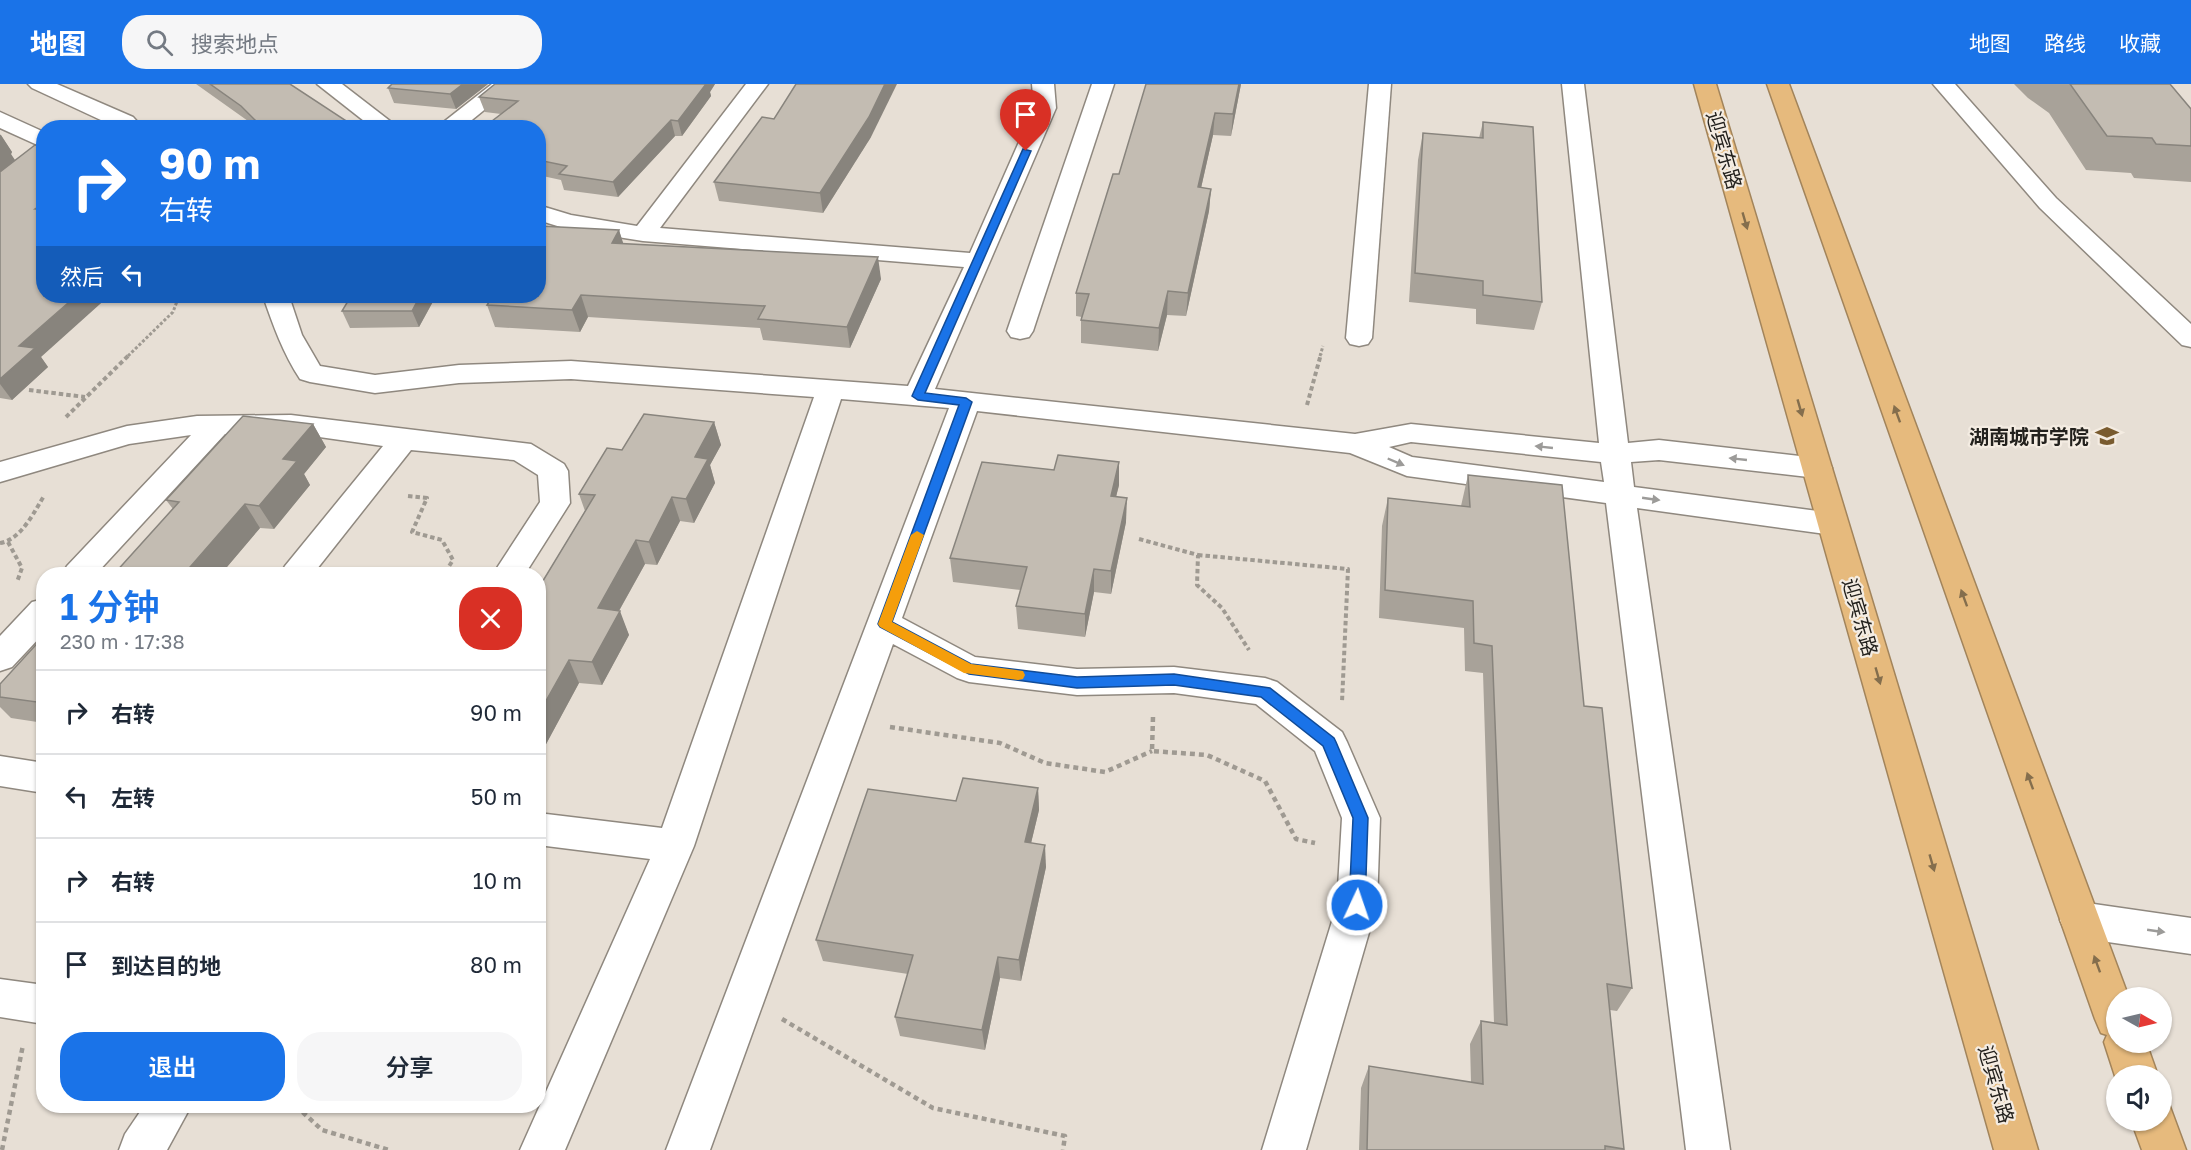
<!DOCTYPE html>
<html lang="zh">
<meta charset="utf-8">
<style>
body{margin:0;font-family:"Golos Text","Noto Sans SC",sans-serif;background:#f6f6f7;color:#1f2937;height:100vh;display:flex;flex-direction:column;font-size:22px;white-space:nowrap}
*{box-sizing:border-box;margin:0}
p{font-size:20px;color:#747a83}
.icon{flex:none;width:33px;height:33px;fill:none;stroke:currentColor;stroke-width:2;stroke-linecap:round;stroke-linejoin:round}
.map{position:relative;flex:1;overflow:hidden}
.drawer{position:absolute;left:36px;top:483px;width:510px;height:546px;display:flex;flex-direction:column;background:#fff;border-radius:24px;box-shadow:0 2px 4px #0004}
.drawer>*{flex:none}
.guide{position:absolute;left:36px;top:36px;width:510px;height:183px;border-radius:24px;box-shadow:0 2px 4px #0004;background:#1a73e8;color:#fff;overflow:hidden}
.needle{width:39px;rotate:98deg}
.buttons{position:absolute;left:2106px;top:903px;display:grid;gap:12px}
.buttons a{display:grid;place-items:center;width:66px;height:66px;border-radius:50%;background:#fff;box-shadow:0 2px 4px #0004;font-size:30px}
.pin{position:absolute;display:grid;place-items:center;width:51px;height:51px;color:#fff;margin:-62px -26px;border-radius:50% 50% 50% 0;rotate:-45deg;box-shadow:0 0 6px #0007}
.pin .icon{rotate:45deg}
.me{position:absolute;width:66px;margin:-33px;rotate:3deg;stroke-linejoin:round;filter:drop-shadow(0 0 4px #0008)}
.turn{display:flex;align-items:center;gap:21px;height:126px;padding:0 24px;font-size:27px}
.turn .icon{width:78px;height:78px;stroke-width:2.5}
.turn b{display:block;font-size:42px;line-height:51px}
.then{display:flex;align-items:center;height:57px;padding:0 24px;background:#0003;gap:12px;font-size:22px}
.round{display:grid;place-items:center;flex:none;width:63px;height:63px;border-radius:24px;background:#f6f6f7}
.summary{display:flex;align-items:center;justify-content:space-between;height:102px;padding:0 24px}
h1{font-size:36px;font-weight:600;line-height:45px;color:#1a73e8}
.primary-button{display:flex;gap:12px;margin-top:auto;padding:12px 24px}
.primary-button a{flex:1;height:69px;border-radius:24px;background:#1a73e8;color:#fff;font-size:24px;font-weight:600;line-height:69px;text-align:center}
.primary-button a+a{background:#f6f6f7;color:#1f2937}
ul{padding:0;list-style:none}
li{display:flex;align-items:center;gap:18px;height:84px;padding:0 24px;border-top:2px solid #e0e1e3}
li div{flex:1}
li b{display:block;font-size:22px}
li em{font-style:normal}
header{display:flex;align-items:center;gap:36px;box-sizing:border-box;height:84px;padding:0 30px;background:#1a73e8;color:#fff}
header strong{font-size:28px}
nav{display:flex;gap:33px;margin-inline-start:auto;font-size:21px}
.search{width:420px;height:54px;background:#f6f6f7;display:flex;align-items:center;gap:15px;box-sizing:border-box;padding:0 21px;border-radius:24px;color:#747a83;font-size:22px}
.map>svg:first-child{display:block}
.lines{fill:none;stroke-linecap:round;stroke-linejoin:round}
.minor-casing{stroke:#8f887f;stroke-width:3}
.highway-casing{stroke:#a2845b;stroke-width:3}
.path-far2{stroke:#9f9a92;stroke-width:3;stroke-dasharray:3 2;stroke-linecap:butt}
.path-far1{stroke:#9f9a92;stroke-width:4;stroke-dasharray:4.5 3;stroke-linecap:butt}
.path{stroke:#9f9a92;stroke-width:4.5;stroke-dasharray:5 4;stroke-linecap:butt}
.minor{fill:#fff;fill-rule:evenodd}
.highway{fill:#e6ba7d;fill-rule:evenodd}
.wall{fill:#a8a299}
.shaded-wall{fill:#88847d}
.building{fill:#c3bcb2;stroke:#88847d;stroke-width:1.5}
.oneway{fill:#846e4d}
.oneway2{fill:#9c9b99}
.route{fill:#1a73e8;stroke:#114b97;stroke-width:1.5}
.slow{fill:#f59e0b}
.labels{text-anchor:middle;dominant-baseline:central;stroke-width:4.5;stroke-linejoin:round;paint-order:stroke}
.street-label{font-size:20px;fill:#23211d;stroke:#f4ece2}
.poi-label{font-size:20px;font-weight:bold;fill:#23211d;stroke:#f4ece2;text-anchor:end}
</style>
<header>
<strong>地图</strong>
<div class="search"><svg class="icon" aria-label="search" viewBox="0 0 24 24"><circle cx="10" cy="10" r="6"/><path d="M15 15l6 6"/></svg>搜索地点</div>
<nav><a>地图</a><a>路线</a><a>收藏</a></nav>
</header>
<div class="map">
<svg width="2191" height="1066" viewBox="0 0 2191 1066">
<rect width="100%" height="100%" fill="#e7dfd5"/>
<g class="lines">
<g class="minor-casing">
<g id="minor">
<path d="M28 0H57L133 33 143 44H118L32 4Z"/>
<path d="M317 0H342L399 44H373Z"/>
<path d="M492 0H516L462 44H436Z"/>
<path d="M746 0H768L660 144 970 169 1034 24 1032 0H1054L1056 24 935 305 1355 350 1411 340 1599 359 1562 0H1584L1628 359 1659 356 1817 374 1828 377 1832 384 1828 391 1817 394 1659 376 1631 378 1634 403 1833 429 1844 432 1848 440 1844 448 1833 451 1637 424 1730 1066H1686L1606 419 1407 392 1350 369 977 327 902 534 975 573 1077 585 1174 583 1265 594 1277 598 1342 648 1347 658 1380 734 1377 821 1306 1066H1262L1337 821 1342 734 1315 667 1256 620 1174 609 1077 611 969 598 957 594 893 560 710 1066H666L949 324 841 315 694 762 565 1066H520L650 775 538 761V729L662 744 814 313 571 295 459 299 375 309 310 298 300 295C283 269 273 241 263 212H289L302 251 320 282 375 291 459 281 571 277 908 302 964 183 643 157 567 145 538 136V121L571 131 637 142ZM1411 358 1601 378 1604 398 1412 373 1389 363Z"/>
<path d="M1092 0H1114L1033 247 1029 253 1020 255 1011 253 1007 247Z"/>
<path d="M1369 0H1391L1372 254 1368 260 1359 262 1350 260 1346 254Z"/>
<path d="M1933 0H1955L2056 114 2191 240V263L2182 261 2040 124Z"/>
<path d="M0 28 44 48V64L0 44Z"/>
<path d="M291 331 531 360 564 380 568 387 570 419 525 490H493L540 418 538 391 514 376 411 366 313 490H280L285 482 383 362 291 349 225 350 96 490H62L67 482 191 351 129 360 0 398V378L127 342 197 332Z"/>
<path d="M44 515V549L12 583 0 587V552L32 518Z"/>
<path d="M0 672 44 679V709L0 702Z"/>
<path d="M2080 818 2191 834V870L2080 854 2066 849 2060 836 2066 823Z"/>
<path d="M0 895 44 901V940L0 933Z"/>
<path d="M144 1022H191L167 1066H119L125 1050Z"/>
</g>
</g>
<g class="highway-casing">
<g id="highway">
<path d="M1694 0H1716L2038 1066H1994Z"/>
<path d="M1767 0H1789L2129 914H2116V958H2146L2158 992H2116V995L2115 992 2104 958 2107 951 2101 949 2095 935Z"/>
<path d="M2162 1018 2169 1020 2186 1066H2142L2131 1036H2162Z"/>
</g>
</g>
<g class="path-far2">
<path d="M128 272 173 228 179 212"/>
<path d="M1320 272 1323 262"/>
</g>
<g class="path-far1">
<path d="M29 306 85 313"/>
<path d="M1307 321 1321 270"/>
<path d="M66 333 130 270"/>
<path d="M408 412 427 414 412 448 442 456 453 476 444 490"/>
<path d="M1139 455 1198 471 1197 501 1222 524 1249 566"/>
<path d="M8 458 22 484 17 498"/>
<path d="M0 459C21 456 34 428 44 412"/>
<path d="M1198 471 1348 485 1342 618"/>
</g>
<g class="path">
<path d="M1153 633 1152 667 1207 671 1265 697 1296 755 1315 759"/>
<path d="M890 643 1000 659 1045 679 1105 688 1152 667"/>
<path d="M782 935 933 1024 1065 1052 1063 1066"/>
<path d="M296 1022 322 1046 389 1066"/>
<path d="M2 1066 23 961"/>
</g>
<use href="#minor" class="minor"/>
<use href="#highway" class="highway"/>
</g>
<g class="wall">
<path d="M196 0H290L354 44H255L248 37Z"/>
<path d="M392 0H488L456 25 394 19 388 4Z"/>
<path d="M495 0H715L710 8 711 12 682 52H675L618 113 564 106 561 96 538 91V44L501 30 485 28 479 13Z"/>
<path d="M1241 0 1231 52 1213 51 1201 104 1211 105 1209 127 1186 232 1167 231 1158 267 1081 259V236L1082 233 1076 232V209L1119 90Z"/>
<path d="M2014 0H2170L2191 25V98L2134 94 2131 89 2086 86 2049 29 2028 14Z"/>
<path d="M1483 38 1542 218 1534 246 1476 240V225L1409 218 1418 76 1423 49 1479 54Z"/>
<path d="M0 50 12 68 11 70 41 273 48 283 12 316 0 314Z"/>
<path d="M871 53 823 129 719 117 714 98Z"/>
<path d="M619 146 623 160 881 195 850 264 763 256 760 244 588 233 580 248 495 243 487 221Z"/>
<path d="M351 212H436L419 243 350 244 342 227Z"/>
<path d="M714 338 721 361 710 381 715 399 694 439 680 437 657 481 645 480 619 527 629 551 602 601 579 599 538 675V505L585 427 579 410 622 366Z"/>
<path d="M313 340 326 363 304 390 310 401 274 445 260 444 221 490H114L173 425 166 416Z"/>
<path d="M1119 378V401L1116 413 1126 438 1111 510 1094 508 1085 553 1018 545 1016 522 1021 506 953 498 950 474 1054 386Z"/>
<path d="M1468 391 1584 622 1632 904 1617 927 1610 926 1624 1065V1066H1359L1361 1004 1369 982 1471 998 1470 960 1481 937 1494 939 1483 589 1465 587 1464 544 1379 534 1382 442 1388 414 1461 422Z"/>
<path d="M44 552V639L11 634 0 623V600Z"/>
<path d="M1038 704 1039 726 1031 759 1046 783 1021 897 1000 894 985 966 900 952 895 933 908 890 823 877 816 856 956 717Z"/>
</g>
<g class="shaded-wall">
<path d="M463 0H488L456 25 450 10Z"/>
<path d="M705 0H715L710 8 711 12 682 52 678 37Z"/>
<path d="M885 0H897L871 53 823 129 820 109Z"/>
<path d="M1239 0H1241L1231 52 1233 30Z"/>
<path d="M1215 29 1213 51 1196 126 1198 103Z"/>
<path d="M671 36 675 52 618 113 613 98Z"/>
<path d="M0 51H1L12 68 11 70 15 76 0 88Z"/>
<path d="M1211 105 1209 127 1186 232 1188 209Z"/>
<path d="M44 119V138L35 125Z"/>
<path d="M619 146 626 168 612 159Z"/>
<path d="M878 173 881 195 850 264 847 243Z"/>
<path d="M1168 207 1167 231 1158 267 1159 244Z"/>
<path d="M581 211 588 233 580 248 572 226Z"/>
<path d="M76 212H109L41 273 48 283 12 316 0 300V295L19 262Z"/>
<path d="M420 212H436L419 243 412 227Z"/>
<path d="M714 338 721 361 710 381 715 399 694 439 686 415 695 373Z"/>
<path d="M313 340 326 363 304 390 310 401 274 445 259 422 283 375Z"/>
<path d="M1119 378V401L1110 436 1111 412Z"/>
<path d="M672 413 680 437 657 481 649 458Z"/>
<path d="M1127 414 1126 438 1111 510V487Z"/>
<path d="M245 420 260 444 221 490H184Z"/>
<path d="M636 456 645 480 607 548 598 524Z"/>
<path d="M1094 485V508L1085 553V530Z"/>
<path d="M620 527 629 551 602 601 592 578Z"/>
<path d="M569 576 579 599 538 675V631Z"/>
<path d="M1038 704 1039 726 1026 780 1025 758Z"/>
<path d="M1045 761 1046 783 1021 897 1019 876Z"/>
<path d="M998 873 1000 894 985 966 982 946Z"/>
</g>
<g class="building">
<path d="M210 0H290L351 40 354 44H263L241 22Z"/>
<path d="M392 0H463L450 10 388 4Z"/>
<path d="M495 0H706L678 37 671 36 613 98 559 90 567 82 538 76V44H483L518 17 479 13Z"/>
<path d="M796 0H885L869 33 820 109 714 98 762 33 774 35Z"/>
<path d="M1146 0H1239L1233 30 1215 29 1198 103 1211 105 1188 209 1168 207 1159 244 1081 236 1089 210 1076 209 1113 90H1119Z"/>
<path d="M2070 0H2170L2191 25V62L2156 60 2152 54 2107 52Z"/>
<path d="M1483 38 1533 43 1542 218 1483 211V197L1415 189 1423 49 1483 54Z"/>
<path d="M35 61 44 62V119L35 125 44 126V212H76L19 262 35 264 0 295V88Z"/>
<path d="M539 142 619 146 612 159 878 173 847 243 758 235 765 222 581 211 572 226 487 221 493 212H538Z"/>
<path d="M351 212H420L412 227H342Z"/>
<path d="M644 330 714 338 695 373 708 375 686 415 672 413 649 458 636 456 598 524 620 527 592 578 569 576 538 631V505L595 411 579 410 607 364 622 366Z"/>
<path d="M243 332 313 340 283 375 297 377 259 422 245 420 184 490H114L179 418 166 416Z"/>
<path d="M1058 371 1119 378 1111 412 1127 414 1111 487 1094 485 1085 530 1016 522 1027 483 950 474 982 378 1054 386Z"/>
<path d="M1468 391 1562 401 1584 622 1602 624 1632 904 1607 900 1624 1065 1605 1062V1066H1367L1369 982 1483 1000 1481 937 1507 941 1492 562 1474 559 1473 517 1385 506 1388 414 1470 423Z"/>
<path d="M44 552V619L0 613V600Z"/>
<path d="M963 694 1038 704 1025 758 1045 761 1019 876 998 873 982 946 895 933 913 871 816 856 868 705 956 717Z"/>
</g>
<defs><path id="oneway-solid" d="M-6-.8H1V-3.2L6.5 0L1 3.2V.8H-6Z" transform="scale(1.5)"/></defs>
<g class="oneway">
<use href="#oneway-solid" transform="translate(1745 137) rotate(74)"/>
<use href="#oneway-solid" transform="translate(1800 324) rotate(74)"/>
<use href="#oneway-solid" transform="translate(1897 330) rotate(-110)"/>
<use href="#oneway-solid" transform="translate(1964 514) rotate(-110)"/>
<use href="#oneway-solid" transform="translate(1878 592) rotate(74)"/>
<use href="#oneway-solid" transform="translate(2030 697) rotate(-110)"/>
<use href="#oneway-solid" transform="translate(1932 779) rotate(74)"/>
<use href="#oneway-solid" transform="translate(2097 880) rotate(-110)"/>
</g>
<g class="oneway2">
<use href="#oneway-solid" transform="translate(1544 363) rotate(-174)"/>
<use href="#oneway-solid" transform="translate(1738 375) rotate(-174)"/>
<use href="#oneway-solid" transform="translate(1396 378) rotate(23)"/>
<use href="#oneway-solid" transform="translate(1651 415) rotate(8)"/>
<use href="#oneway-solid" transform="translate(2156 847) rotate(8)"/>
</g>
<path class="route" d="M1023 65 1031 67 925 309 966 314 972 318 892 538 971 580 1077 593 1174 590 1270 604 1334 654 1336 658 1368 734 1365 821 1363 826 1357 828 1351 826 1349 821 1353 734 1323 662 1261 613 1174 601 1077 604 969 590 880 543 878 540 959 321 918 316 912 312Z"/>
<path class="slow" d="M917 447 924 451 892 538 971 580 1023 587 1025 591 1023 595 1018 596 964 589 880 543 878 540 911 451Z"/>
<defs>
<g id="university-bare" transform="scale(1.8)"><path d="M0-5L7-2L0 1L-7-2ZM-4 1L0 2.5L4 1V4Q0 6-4 4Z" fill="#795b2f" stroke="#f4ece2" stroke-width="2.5" paint-order="stroke"/></g>
</defs>
<g fill-rule="evenodd">
<use href="#university-bare" x="2107" y="352"/>
</g>
<g class="labels">
<g class="street-label">
<text transform="translate(1725 66) rotate(74)">迎宾东路</text>
<text transform="translate(1861 533) rotate(74)">迎宾东路</text>
<text transform="translate(1997 1000) rotate(74)">迎宾东路</text>
</g>
<g class="poi-label">
<text x="2089" y="352">湖南城市学院</text>
</g>
</g>
</svg>
<div class="buttons">
<a><svg class="needle" viewBox="-14 -14 28 28"><path d="M0-13l5 13h-10z" fill="#e53935"/><path d="M0 13l5-13h-10z" fill="#747a83"/></svg></a>
<a><svg class="icon" aria-label="sound" viewBox="0 0 24 24"><path d="M4 9h4l5-4v14l-5-4H4zM17 9q2 3 0 6"/></svg></a>
</div>
<div class="pin" style="left:1026px;top:67px;background:#d93025"><svg class="icon" aria-label="arrive" viewBox="0 0 24 24"><path d="M6 21V4h12l-3 4 3 4H6"/></svg></div>
<svg class="me" style="left:1357px;top:821px" viewBox="-20 -20 40 40"><circle r="17" fill="#1a73e8" stroke="#fff" stroke-width="3"/><path d="M0-11L8 9 0 5-8 9z" fill="#fff"/></svg>
<div class="guide">
<div class="turn"><svg class="icon" aria-label="right" viewBox="0 0 24 24"><path d="M7 20v-9h11M14 6l5 5-5 5"/></svg><div><b>90 m</b>右转</div></div>
<div class="then">然后<svg class="icon" aria-label="left" viewBox="0 0 24 24"><path d="M17 20v-9H6M10 6l-5 5 5 5"/></svg></div>
</div>
<section class="drawer">
<div class="summary"><div><h1>1 分钟</h1><p>230 m · 17:38</p></div><a class="round" style="background:#d93025;color:#fff"><svg class="icon" aria-label="close" viewBox="0 0 24 24"><path d="M6 6l12 12M18 6L6 18"/></svg></a></div>
<ul>
<li><svg class="icon" aria-label="right" viewBox="0 0 24 24"><path d="M7 20v-9h11M14 6l5 5-5 5"/></svg><div><b>右转</b></div><em>90 m</em></li>
<li><svg class="icon" aria-label="left" viewBox="0 0 24 24"><path d="M17 20v-9H6M10 6l-5 5 5 5"/></svg><div><b>左转</b></div><em>50 m</em></li>
<li><svg class="icon" aria-label="right" viewBox="0 0 24 24"><path d="M7 20v-9h11M14 6l5 5-5 5"/></svg><div><b>右转</b></div><em>10 m</em></li>
<li><svg class="icon" aria-label="arrive" viewBox="0 0 24 24"><path d="M6 21V4h12l-3 4 3 4H6"/></svg><div><b>到达目的地</b></div><em>80 m</em></li>
</ul>
<div class="primary-button"><a>退出</a><a>分享</a></div>
</section>
</div>
